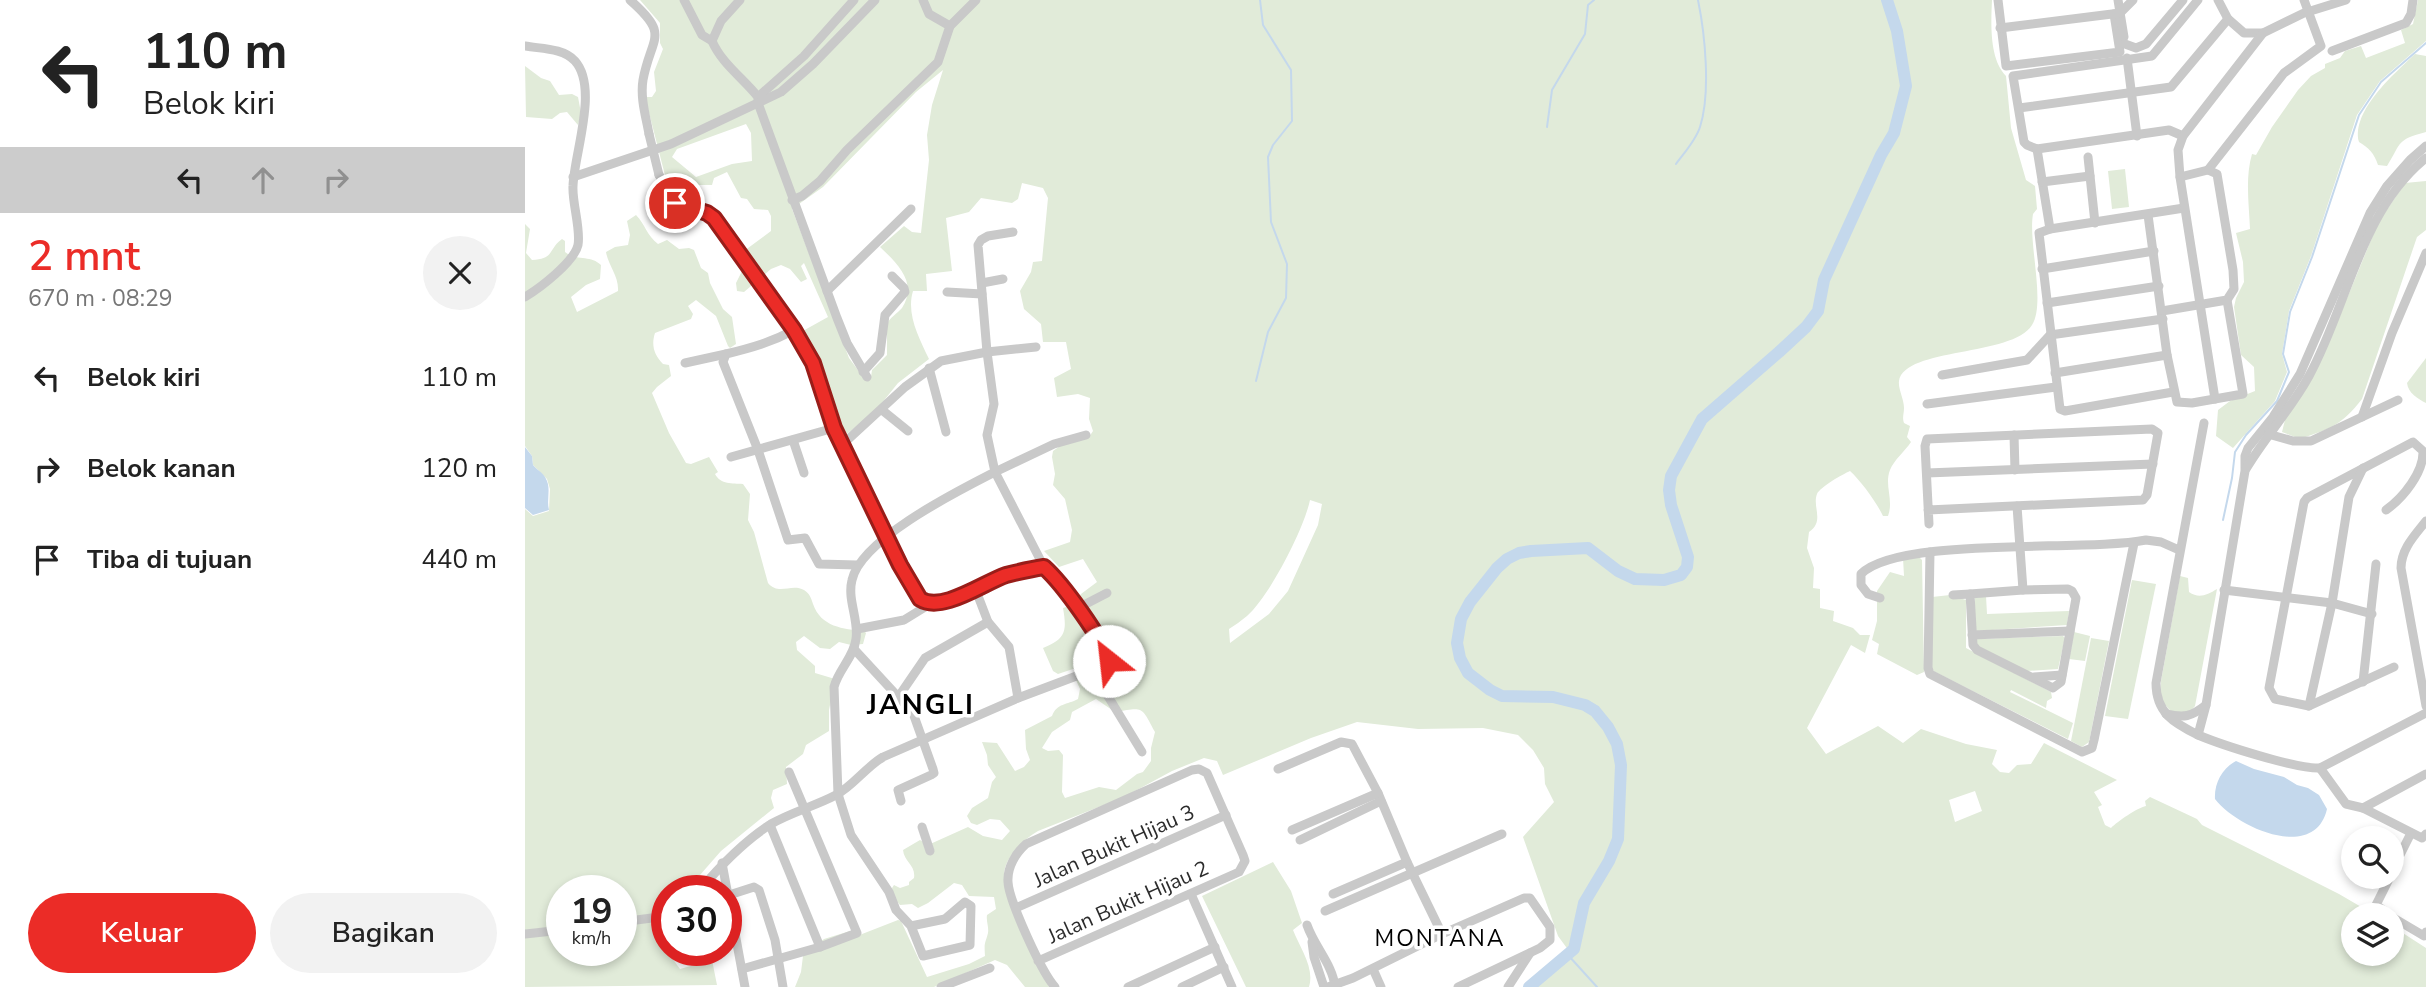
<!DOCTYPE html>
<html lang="id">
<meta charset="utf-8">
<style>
body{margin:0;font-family:"Nunito Sans",sans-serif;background:#f2f2f2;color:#222;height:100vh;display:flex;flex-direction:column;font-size:26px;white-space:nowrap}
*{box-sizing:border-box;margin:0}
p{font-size:23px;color:#767676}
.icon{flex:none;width:38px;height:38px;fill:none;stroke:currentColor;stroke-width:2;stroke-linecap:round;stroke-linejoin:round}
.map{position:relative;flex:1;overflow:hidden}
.sheet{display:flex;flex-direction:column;background:#fff;width:525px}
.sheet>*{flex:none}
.banner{background:#fff;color:#222;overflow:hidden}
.controls{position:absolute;left:1816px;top:826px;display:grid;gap:14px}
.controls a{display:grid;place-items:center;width:63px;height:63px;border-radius:50%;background:#fff;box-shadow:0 4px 10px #0003;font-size:35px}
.speed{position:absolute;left:21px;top:875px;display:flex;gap:14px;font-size:35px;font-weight:700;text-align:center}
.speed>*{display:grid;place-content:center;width:91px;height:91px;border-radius:50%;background:#fff;box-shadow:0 4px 10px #0003;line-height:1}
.speed small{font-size:18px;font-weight:400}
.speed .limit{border:10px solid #d22;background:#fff;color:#111}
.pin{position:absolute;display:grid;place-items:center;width:60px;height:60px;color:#fff;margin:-30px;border:4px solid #fff;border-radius:50%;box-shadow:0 2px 7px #0007}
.me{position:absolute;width:77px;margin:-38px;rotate:331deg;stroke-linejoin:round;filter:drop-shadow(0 0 5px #0008)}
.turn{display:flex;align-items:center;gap:24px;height:147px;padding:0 28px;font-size:32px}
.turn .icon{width:91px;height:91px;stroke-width:2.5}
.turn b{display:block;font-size:49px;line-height:60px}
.lanes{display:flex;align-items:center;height:66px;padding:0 28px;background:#0003;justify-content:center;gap:35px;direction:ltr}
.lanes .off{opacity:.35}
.round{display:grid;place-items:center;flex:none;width:74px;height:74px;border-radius:37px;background:#f2f2f2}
.summary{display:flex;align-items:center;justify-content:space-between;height:119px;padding:0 28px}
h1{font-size:42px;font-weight:600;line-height:52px;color:#eb2c27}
.primary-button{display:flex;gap:14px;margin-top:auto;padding:14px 28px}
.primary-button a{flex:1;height:80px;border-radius:42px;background:#eb2c27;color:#fff;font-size:28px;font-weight:600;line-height:80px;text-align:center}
.primary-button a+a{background:#f2f2f2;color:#222}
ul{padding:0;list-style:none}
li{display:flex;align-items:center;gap:21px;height:91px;padding:0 28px}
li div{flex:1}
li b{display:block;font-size:26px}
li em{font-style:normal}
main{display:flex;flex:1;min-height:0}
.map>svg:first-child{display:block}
.green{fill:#e1ebd9;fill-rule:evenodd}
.water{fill:#c4d8ec}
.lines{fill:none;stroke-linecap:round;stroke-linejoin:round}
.stream{stroke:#c4d8ec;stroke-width:2}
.river{stroke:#c4d8ec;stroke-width:12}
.minor{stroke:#c9c9c9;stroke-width:9}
.minor-bridge{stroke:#c9c9c9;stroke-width:9}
.route-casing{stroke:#991d19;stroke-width:18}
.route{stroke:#eb2c27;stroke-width:12}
.labels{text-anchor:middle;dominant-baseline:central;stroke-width:7;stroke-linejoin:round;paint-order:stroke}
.street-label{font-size:21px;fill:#2c2c2c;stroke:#fff}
.neighbourhood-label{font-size:23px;letter-spacing:2px;fill:#000;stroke:#fff}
.district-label{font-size:28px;font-weight:bold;letter-spacing:2px;fill:#000;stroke:#fff}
</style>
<main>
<section class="sheet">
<div class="banner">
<div class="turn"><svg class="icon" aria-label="left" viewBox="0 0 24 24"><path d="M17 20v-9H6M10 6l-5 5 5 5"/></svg><div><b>110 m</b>Belok kiri</div></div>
<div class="lanes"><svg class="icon" aria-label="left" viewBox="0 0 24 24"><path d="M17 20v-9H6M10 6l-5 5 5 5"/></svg><svg class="icon off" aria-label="ahead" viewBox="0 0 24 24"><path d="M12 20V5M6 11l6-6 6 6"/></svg><svg class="icon off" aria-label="right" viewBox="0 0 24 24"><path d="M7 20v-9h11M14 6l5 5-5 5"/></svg></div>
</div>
<div class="summary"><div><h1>2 mnt</h1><p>670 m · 08:29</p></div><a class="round"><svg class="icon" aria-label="close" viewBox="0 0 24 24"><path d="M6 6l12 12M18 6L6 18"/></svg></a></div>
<ul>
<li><svg class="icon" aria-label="left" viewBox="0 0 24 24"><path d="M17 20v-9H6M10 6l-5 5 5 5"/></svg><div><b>Belok kiri</b></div><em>110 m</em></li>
<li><svg class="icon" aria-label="right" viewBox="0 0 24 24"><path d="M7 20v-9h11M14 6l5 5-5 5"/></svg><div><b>Belok kanan</b></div><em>120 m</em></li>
<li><svg class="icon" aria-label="arrive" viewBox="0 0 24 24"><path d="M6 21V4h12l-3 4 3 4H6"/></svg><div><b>Tiba di tujuan</b></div><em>440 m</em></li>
</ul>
<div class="primary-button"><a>Keluar</a><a>Bagikan</a></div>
</section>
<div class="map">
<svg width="1901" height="987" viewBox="0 0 1901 987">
<rect width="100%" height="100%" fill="#fff"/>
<g class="green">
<path d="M115 0H1467C1466 23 1464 59 1481 76L1486 128 1501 180 1510 186 1512 209 1508 214C1503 243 1521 303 1507 325 1487 357 1380 347 1374 381 1373 389 1379 399 1379 408 1379 414 1377 417 1379 423L1385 426 1382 437 1386 442C1380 451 1369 460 1365 470 1359 485 1369 500 1363 516H1358C1352 503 1336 481 1325 471 1318 474 1295 487 1292 494 1287 507 1300 521 1284 532L1282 548 1289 568 1288 588 1295 589V608L1309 611 1308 621 1328 628 1335 635H1345L1340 653 1326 645 1282 728 1301 754 1353 726 1378 743 1396 729 1441 744 1472 750 1467 764 1475 772 1484 773 1492 765 1506 764 1519 743 1592 780 1569 792 1577 805 1573 807 1580 825 1586 828C1593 821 1612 808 1621 806L1620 801 1625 797 1672 819 1677 825 1814 894 1850 915H1829V954H1867V926L1901 948V987H1010L1044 951 1033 936 998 837 1029 802 1020 784 1019 768 1008 750 993 735 958 728 893 729 832 722 786 738 698 775 692 761 679 758 647 771 599 797 513 831C498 840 478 858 479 877 480 910 513 955 524 987H500L482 965 470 960 409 987H270L276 972 278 956 299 939 325 931 332 936 373 920 376 921 402 977 444 964 460 956C459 941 460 945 463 933 464 927 461 921 462 915L471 909 469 897 444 896 437 885 429 883 403 903 393 908 387 904 375 905 369 898 367 888 369 885 375 888 384 885V882L389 878C391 865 379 862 378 850L395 840 403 845 443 827 458 836 477 840 485 831 475 820 465 819 452 825 446 823 442 816 447 808 463 798 467 782 471 777 463 765 462 755 457 742 472 743 490 771 499 767 505 760 501 749 500 730 527 716C532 703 542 705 553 699L555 689 551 680 572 672 563 664 533 674 528 671 518 648C541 639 542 631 538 608L548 605 556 594 572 582 558 559 534 567 519 551 545 542 547 530 540 499 528 485 530 474 527 457 528 451 535 446 564 437 568 431 564 419 565 398 553 394 532 397 529 378 546 369 541 342H518L516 324 499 309 495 291 506 272 508 262 517 261 523 198 518 188 497 183 493 199 487 203 456 198 444 212 421 218 427 271 401 274 402 291H388C381 314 394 338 404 359L373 383 348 414 319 436 300 376 276 332 303 317 279 263 276 266 282 279 276 282 265 269 256 265 246 269 219 292 212 291 211 283 218 269 219 251 246 231V216L243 210 229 209 222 199 216 198 202 172 189 178 187 185H167L152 193 143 187 120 97H127L131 91 129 72 138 49 135 43V23ZM418 70 407 105 402 135 404 160 396 233 387 232 379 226 355 247C373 264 393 283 377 308 372 314 365 317 362 324V355L347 370 346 377 341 381 324 358 267 209 298 187 391 92ZM221 124 226 133 227 161 207 164 171 177 147 157 152 149ZM785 500 797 504 793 525 763 591 744 614 705 643 704 629C710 625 716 621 722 616 744 597 779 529 785 500ZM571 699 590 712C619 707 616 706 630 732L626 748V761L618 772 612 774 591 790 574 787 540 798 537 792 538 755 534 750 523 751 517 748 527 732 545 720 547 712ZM1450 791 1457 811 1430 822 1424 800Z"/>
<path d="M1893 0H1901V41L1855 81 1832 115 1786 256 1764 311 1757 354 1762 372 1750 401 1708 448 1691 436 1693 410 1705 401 1730 391 1729 367 1716 355 1709 307 1711 298 1719 282 1718 262 1711 233 1725 229C1724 204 1720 178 1727 154L1731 155 1747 127 1773 90 1786 76 1800 68V64L1815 58 1820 51 1836 46 1841 58 1880 43 1876 30 1888 24Z"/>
<path d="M1890 54 1901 56V132C1871 140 1877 142 1862 166L1853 165C1849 153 1844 148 1834 142 1826 111 1870 73 1890 54Z"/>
<path d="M0 66 16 78 25 81 34 95 47 94 53 97 56 113 53 125 42 112 35 113 27 119 1 117Z"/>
<path d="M1600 169 1604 207 1587 209 1583 171Z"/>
<path d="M1901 181V230L1892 237 1837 399C1816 426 1806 428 1775 439L1757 432 1761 416 1823 296 1853 223 1880 183Z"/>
<path d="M111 215C120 224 122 236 133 244L142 240 154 249 164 248 169 250 176 268 183 273 185 283 198 309 207 317 211 344 205 348 203 346 191 316 171 300 163 306 168 314 166 319 130 333C126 345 129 355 138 364L144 365 146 376 132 387 127 393 144 433 161 463 166 464 184 457 193 472 190 474C196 485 207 483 218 484L225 494 223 520 229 532 243 583C254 596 266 583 279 590 285 594 286 598 288 604 296 627 318 629 339 631L341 633 338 644 326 645 314 642 305 649 295 648 279 636 271 642 272 650 290 666V673L310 679 304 710V731L281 745 278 754 261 767 262 784 248 790 246 798 249 808 196 851 161 891H142V950H150L147 958 155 969 187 960 192 985 0 987V509L8 516 24 511 25 489 22 479 8 465 7 456 0 446V224L5 229 1 253 7 260C30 259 23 249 37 239L40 241V252C51 261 66 255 76 265L75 279 61 285 46 297 52 312 93 291C94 276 83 265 81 252L90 247 103 245 105 235 102 221ZM37 891H96V950H37Z"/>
<path d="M1901 358V403C1893 399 1883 393 1882 383Z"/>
<path d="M1394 557 1397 560 1399 672 1392 675 1352 654 1354 644 1347 640 1352 621V591L1365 572 1379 576 1378 558Z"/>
<path d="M1655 576 1663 578 1664 592C1674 599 1682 595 1692 589L1670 706 1665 712H1647C1636 703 1635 694 1636 681Z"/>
<path d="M1607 580 1631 584 1603 719 1580 716Z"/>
<path d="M1425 595 1441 600V648L1526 692 1527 698 1522 701 1521 708 1486 690 1485 692 1548 723 1543 739 1410 672 1407 669V597Z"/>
<path d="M1461 596 1462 614 1544 611 1542 625 1452 631 1449 629 1450 598Z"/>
<path d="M1549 632 1565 636 1560 661 1544 659Z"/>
<path d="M1538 636 1540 638 1533 669 1502 671 1452 646 1450 639Z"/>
<path d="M1566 638 1584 641 1564 742 1557 747 1546 741Z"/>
<path d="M748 862 766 891 777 923 768 930C775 948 790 968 784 987H721L677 896Z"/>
</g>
<g class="water">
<path d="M0 447 7 456 8 465C12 470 17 472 20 477 27 488 21 499 24 510L8 515 0 508Z"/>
<path d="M1711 761 1729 769 1759 777 1772 785 1783 788 1794 795 1802 809C1790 862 1712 828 1690 799 1689 784 1697 768 1711 761Z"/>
</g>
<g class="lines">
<g class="stream">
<path d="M1022 127 1027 90 1060 34 1063 5 1069 0"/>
<path d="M1151 164C1159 153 1171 140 1175 127 1186 93 1180 34 1173 0"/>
<path d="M731 381 743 332 761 298 762 264 746 222 743 157 748 145 767 121 766 70 738 25 735 0"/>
<path d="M1698 520 1707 478 1710 452 1721 435 1752 401 1764 372 1758 354 1765 312 1787 257 1834 115 1856 82 1901 43"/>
<path d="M1043 955 1072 987"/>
</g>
<path class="river" d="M1004 987 1049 949 1059 903 1084 861 1093 839 1096 765 1092 744 1083 727 1070 711 1060 705 1028 697 977 696 965 690 943 673 935 658 932 643 936 619 945 602 972 568 982 559 994 553 1006 551 1063 548 1093 571 1110 579 1139 580 1156 575 1162 567 1163 557 1146 505 1144 490 1146 476 1177 419 1254 352 1281 327 1293 311 1299 280 1356 155 1369 133 1381 86 1372 31 1362 0"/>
<g class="minor">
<path d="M105 0C146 36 126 36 118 80 115 98 121 117 124 134"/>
<path d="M159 0 177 35 187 41"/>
<path d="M215 0 196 21 187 41C197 64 218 78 233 97V103L312 318 322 343 342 377"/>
<path d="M1473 0 1481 66 1595 52 1589 14"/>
<path d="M1593 0 1599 37"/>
<path d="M1693 0 1703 19 1719 33H1738"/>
<path d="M425 26 451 0"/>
<path d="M1475 28 1595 13 1608 0"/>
<path d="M1600 44 1611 48 1621 44 1658 0"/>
<path d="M0 46C17 49 38 48 50 61 74 88 49 154 48 186 47 203 56 229 53 245 49 262 15 288 0 297"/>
<path d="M1807 51 1881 23 1886 14 1888 0"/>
<path d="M1602 58 1612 136"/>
<path d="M233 97 279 56 329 0"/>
<path d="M1494 108 1646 87 1703 19"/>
<path d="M1658 136 1644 130 1512 149 1502 145 1499 142 1488 76 1627 56 1673 0"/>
<path d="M1901 146 1885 160 1862 186 1845 213 1775 374 1748 417 1723 448 1720 456V471L1681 705 1673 735C1697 745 1771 769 1795 768L1901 713"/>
<path d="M1512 149 1525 229"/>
<path d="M1563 157 1570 223"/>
<path d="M1683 170 1759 73 1796 46 1779 0"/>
<path d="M134 175 150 203 182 213 189 218 269 330 288 363 309 428 375 565 395 599 414 604 479 576 519 567C537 583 577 638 584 661L578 666 493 698 358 757C341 767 328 786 311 795 290 806 267 812 246 824 219 841 195 866 174 891"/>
<path d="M48 177 146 144 256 92 288 64 350 0"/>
<path d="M1517 182 1565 176"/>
<path d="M267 200 277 196 295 181 322 150 413 62 425 26 404 14 398 0"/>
<path d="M1623 215 1642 355 1652 402 1667 403 1718 394 1702 300"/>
<path d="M1517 269 1629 251"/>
<path d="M457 283 478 279"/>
<path d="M302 291 386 209"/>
<path d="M422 292 457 294"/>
<path d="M1522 303 1634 286"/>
<path d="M1637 311 1702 300 1709 289 1708 270 1692 174 1683 170 1655 177"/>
<path d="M269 330C247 342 226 348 201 354L198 362 233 450 263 540 280 538 294 564 332 565"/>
<path d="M160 363 201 354"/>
<path d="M404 368 421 432"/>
<path d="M338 372 355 353 360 315 380 292 379 288 367 276"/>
<path d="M1530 373 1642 355"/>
<path d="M1417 375 1502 360 1525 335 1638 319"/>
<path d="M1648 392 1540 411 1535 409 1514 233 1525 229 1659 208"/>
<path d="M1690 399 1655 177 1653 150 1658 136 1738 33 1779 13 1821 0"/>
<path d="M1402 404 1531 387"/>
<path d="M357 410 383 431"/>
<path d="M1837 417 1867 333 1901 253"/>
<path d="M1743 434 1768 441H1786L1873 400"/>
<path d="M1489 435 1490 470"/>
<path d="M268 440 279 473"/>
<path d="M317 445 380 387 416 361 462 352 511 347"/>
<path d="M206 457 309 428"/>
<path d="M1721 469C1740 437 1766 409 1784 376 1823 305 1835 211 1901 158"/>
<path d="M1402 473 1628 464"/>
<path d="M1492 506 1498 590"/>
<path d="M1403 510 1618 500 1622 495 1633 433 1627 429 1402 439 1400 446 1404 524"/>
<path d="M1861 510C1878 498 1899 472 1898 451L1888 442 1782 498 1779 502 1744 688 1750 699 1784 706 1869 667"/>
<path d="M1901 521C1890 535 1876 549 1876 568L1901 706"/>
<path d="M1405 552 1403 668 1405 674 1557 752 1567 748 1569 740 1609 543"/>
<path d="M519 567 470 472 529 444 561 435"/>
<path d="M450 588 463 622 484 647 493 698"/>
<path d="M1543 589 1547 591 1551 598 1536 682 1528 688 1452 650 1448 645 1445 594 1498 590Z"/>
<path d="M1699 590 1807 603 1847 614"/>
<path d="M1428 595 1445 594"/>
<path d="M1355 598 1343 594 1336 585V574C1373 536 1561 552 1621 540L1636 542 1654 550"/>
<path d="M553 608 582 593"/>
<path d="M332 629 379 620 405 604"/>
<path d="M1447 635 1545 631"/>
<path d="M329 649 388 713 408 769 409 773 406 775 373 790 376 801"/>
<path d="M567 670 617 752"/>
<path d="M1509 677 1537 675"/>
<path d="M1838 682 1851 564"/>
<path d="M374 696 400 658 463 622"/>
<path d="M1784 706 1807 603 1824 497 1838 468"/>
<path d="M1641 714C1659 718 1666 717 1681 705"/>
<path d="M1673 735C1649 723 1631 713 1631 683L1679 423"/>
<path d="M1795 768 1821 804 1838 808 1901 774"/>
<path d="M753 769 816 742 827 744 853 793 882 862 917 934"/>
<path d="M1838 808 1897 838 1901 834"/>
<path d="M245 825 295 947"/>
<path d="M397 827 405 851"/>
<path d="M767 830 853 793"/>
<path d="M775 840 856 801"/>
<path d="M197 863 220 987"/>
<path d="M1867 871 1886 833"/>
<path d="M1865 877 1851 905 1865 915"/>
<path d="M666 894 707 987"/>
<path d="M808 894 882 862"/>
<path d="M201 896 229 887 234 890 250 940 258 987"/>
<path d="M491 908 701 815"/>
<path d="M800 911 977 834"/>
<path d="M1867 917 1899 936 1901 932"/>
<path d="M96 922 142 916"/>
<path d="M782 925C789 946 808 965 810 987"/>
<path d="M386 926 420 919 440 902 446 906 445 945 398 956 386 926 371 910 364 892 326 835 313 794 309 687C313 670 329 657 331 639 334 619 322 600 327 580 336 539 433 491 470 472L462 435 469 404 462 352 453 245 456 240 463 236 488 232"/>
<path d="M0 934 37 930"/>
<path d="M787 942 789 957 799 987"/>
<path d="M513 961 714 872 720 861 718 855 682 773 674 769 667 770 501 844C491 853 482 867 483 882 484 901 517 973 530 987"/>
<path d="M217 969 295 947 332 933 264 772"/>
<path d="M848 969 856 987"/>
<path d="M416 987 465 968"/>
<path d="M603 987 690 947"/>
<path d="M657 987 699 967"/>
<path d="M803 987 828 978 917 934 999 898H1005L1025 927V940L1015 948 933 987"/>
<path d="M983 987 1005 953"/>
</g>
<path class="minor-bridge" d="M124 134 134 175"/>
</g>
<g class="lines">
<g class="route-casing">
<path id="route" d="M150 203 182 213 189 218 269 330 288 363 309 428 375 565 395 599C417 613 458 583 481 575 493 572 506 569 519 567 537 583 578 639 584 661"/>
</g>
<use href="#route" class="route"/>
</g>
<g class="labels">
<g class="street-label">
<text transform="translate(589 846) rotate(-24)">Jalan Bukit Hijau 3</text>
<text transform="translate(603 902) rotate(-24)">Jalan Bukit Hijau 2</text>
</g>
<g class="neighbourhood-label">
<text x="915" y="938">MONTANA</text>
</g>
<g class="district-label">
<text x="396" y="705">JANGLI</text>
</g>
</g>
</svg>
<div class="controls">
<a><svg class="icon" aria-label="search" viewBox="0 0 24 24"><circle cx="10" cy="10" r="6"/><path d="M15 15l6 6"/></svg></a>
<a><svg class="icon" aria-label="layers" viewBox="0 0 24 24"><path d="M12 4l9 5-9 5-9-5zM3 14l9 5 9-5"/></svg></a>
</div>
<div class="speed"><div>19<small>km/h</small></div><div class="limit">30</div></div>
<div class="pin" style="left:150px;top:203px;background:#d93025"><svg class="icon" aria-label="arrive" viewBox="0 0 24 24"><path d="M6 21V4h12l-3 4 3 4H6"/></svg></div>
<svg class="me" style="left:584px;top:661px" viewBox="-20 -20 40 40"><circle r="19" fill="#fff"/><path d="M0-13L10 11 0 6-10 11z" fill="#eb2c27"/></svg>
</div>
</main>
